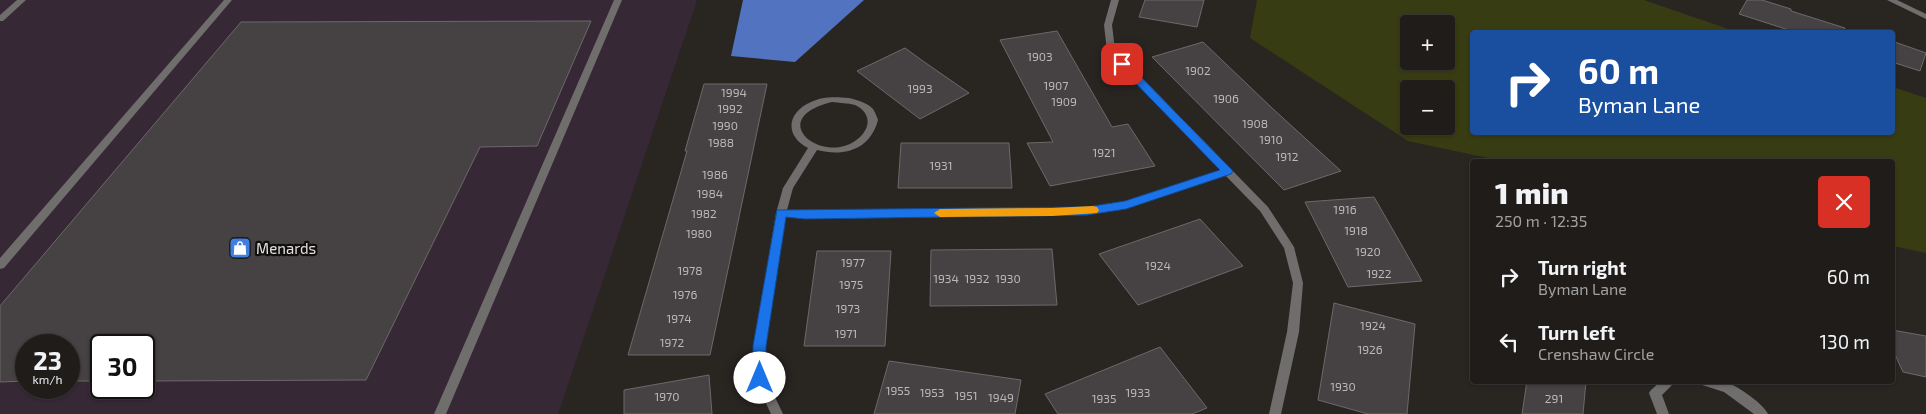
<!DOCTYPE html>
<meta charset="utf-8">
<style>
body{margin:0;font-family:"Exo 2",sans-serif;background:#272523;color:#f1f3f6;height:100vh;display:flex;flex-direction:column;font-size:19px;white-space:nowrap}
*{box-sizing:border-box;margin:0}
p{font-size:16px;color:#a1a1a2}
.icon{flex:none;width:28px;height:28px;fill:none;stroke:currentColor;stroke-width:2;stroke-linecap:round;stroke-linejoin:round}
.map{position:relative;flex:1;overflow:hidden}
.details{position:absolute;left:1470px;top:159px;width:425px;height:225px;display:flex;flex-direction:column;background:#1f1c1a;border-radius:5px;box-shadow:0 1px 4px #0004,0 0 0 1px #3c3a39}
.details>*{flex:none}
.hud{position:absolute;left:1470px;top:30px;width:425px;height:105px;border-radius:5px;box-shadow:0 1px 4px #0004,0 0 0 1px #3c3a39;background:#1a4fa0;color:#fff;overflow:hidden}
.buttons{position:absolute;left:1400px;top:15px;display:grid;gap:10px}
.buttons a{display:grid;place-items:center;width:55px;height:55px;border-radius:5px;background:#1f1c1a;box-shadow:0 1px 4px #0004,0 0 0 1px #3c3a39;font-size:25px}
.speed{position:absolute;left:15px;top:334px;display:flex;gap:10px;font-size:25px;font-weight:700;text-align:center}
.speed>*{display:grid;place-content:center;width:65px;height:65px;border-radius:50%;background:#1f1c1a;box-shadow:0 1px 4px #0004,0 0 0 1px #3c3a39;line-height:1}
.speed small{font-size:12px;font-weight:400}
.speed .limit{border:2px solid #111;border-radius:8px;background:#fff;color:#111}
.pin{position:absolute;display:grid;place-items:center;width:42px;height:42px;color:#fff;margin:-21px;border-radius:10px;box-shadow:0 2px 8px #0006}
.me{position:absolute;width:55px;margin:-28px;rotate:0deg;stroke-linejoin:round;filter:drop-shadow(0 0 4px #0008)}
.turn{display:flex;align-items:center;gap:18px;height:105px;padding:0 25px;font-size:22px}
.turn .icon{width:65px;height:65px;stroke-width:2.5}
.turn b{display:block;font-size:35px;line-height:42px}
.round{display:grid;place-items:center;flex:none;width:52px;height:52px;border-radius:5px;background:#272523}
.overview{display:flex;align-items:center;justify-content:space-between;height:85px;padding:0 25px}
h1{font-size:30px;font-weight:800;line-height:38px}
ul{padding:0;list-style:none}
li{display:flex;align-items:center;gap:15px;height:65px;padding:0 25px}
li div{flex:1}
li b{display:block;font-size:19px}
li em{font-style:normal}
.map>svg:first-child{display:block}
.commercial{fill:#362835;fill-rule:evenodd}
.green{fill:#373c13;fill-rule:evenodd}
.water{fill:#5274c0}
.building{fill:#464244;stroke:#6d686b}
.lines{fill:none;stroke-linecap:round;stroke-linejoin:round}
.lane{fill:#706d6d;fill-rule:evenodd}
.street{fill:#706d6d;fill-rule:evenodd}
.route{fill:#1a73e8;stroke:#114b97}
.slow{fill:#f59e0b}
.labels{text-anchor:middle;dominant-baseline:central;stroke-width:4.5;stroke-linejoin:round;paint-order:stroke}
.number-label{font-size:12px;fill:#bcb9b8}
.poi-label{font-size:15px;fill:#e4e1df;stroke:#100f0d;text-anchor:start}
</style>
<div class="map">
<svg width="1926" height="414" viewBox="0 0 1926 414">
<rect width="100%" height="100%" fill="#292622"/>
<path class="commercial" d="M0 0H697L558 414H0ZM26 345H69V388H26ZM101 345H144V388H101Z"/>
<path class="green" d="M1257 0H1644L1737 32H1472V132H1892L1893 87 1926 98V253L1893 246 1892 161H1502L1408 141 1250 38ZM1409 24H1446V61H1409ZM1409 89H1446V126H1409Z"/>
<path class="water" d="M743 0H864L795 62 731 56Z"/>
<g class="building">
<path d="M1145 0H1204L1197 27 1139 17Z"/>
<path d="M1747 0H1762L1791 9V11L1845 28 1844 32H1795L1739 14Z"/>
<path d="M591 21 537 146 480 147 366 380 144 381V345H101V381H69V345H26V381L0 382V306L241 22Z"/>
<path d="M1057 31 1112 127 1128 124 1155 166 1050 186 1027 143 1053 142 1000 40Z"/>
<path d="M1892 41 1926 53 1920 71 1892 62Z"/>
<path d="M1203 42 1272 108 1341 171 1284 190 1152 57Z"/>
<path d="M905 48 920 59 969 93 920 119 857 71Z"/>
<path d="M704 84H767L710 355H628L687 151H685Z"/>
<path d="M901 143H1009L1012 188H898Z"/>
<path d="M1374 197 1401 244 1422 281 1348 287 1305 202Z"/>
<path d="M1200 219 1243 266 1138 305 1099 254Z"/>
<path d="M1052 249 1057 305 930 306 931 250Z"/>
<path d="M817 251H891L885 346H804Z"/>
<path d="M1334 303 1415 324 1407 414H1368L1318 400Z"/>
<path d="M1892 330 1926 336V377L1903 372 1892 348Z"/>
<path d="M1160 347 1207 408 1192 414H1058L1045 394Z"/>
<path d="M889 361 1021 380 1015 414H874Z"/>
<path d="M709 375 712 414H624V390Z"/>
<path d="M1527 381H1586L1583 414H1522Z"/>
</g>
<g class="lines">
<g class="lane">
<path d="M17 0H26L3 21H0V15Z"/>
<path d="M224 0H232L4 268 0 269V258Z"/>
<path d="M614 0H622L446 414H434Z"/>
</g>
<g class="street">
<path d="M1111 0H1119L1112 25 1115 50 1268 207 1294 247 1303 283 1299 332 1281 414H1269L1287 332 1293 283 1284 248 1260 211 1225 175 1126 208 1087 215 805 219 785 217 766 345V378L783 414H771L754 378V345L776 213 783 188 808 148C785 136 786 113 811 102 824 96 835 97 849 98 857 100 868 103 873 109 875 112 877 117 878 120 870 150 844 157 817 150L793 188 787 210 805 211 1087 207 1125 202 1220 170 1107 51 1104 25ZM832 102C839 103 848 103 855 105 870 112 872 126 859 138 825 168 762 119 832 102Z"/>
<path d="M1887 0H1897L1926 14V19Z"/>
<path d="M1661 381H1676L1662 395 1669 414H1657L1649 393 1651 390Z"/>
<path d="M1697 381C1705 381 1714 380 1722 381 1734 383 1763 403 1768 414H1754L1724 392 1699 384Z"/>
</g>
</g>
<path class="route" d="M1122 61 1126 62 1231 169 1233 171 1231 174 1126 209 1087 215 805 219 786 217 766 346V378L764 382 760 384 755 382 753 378V346L777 210 1087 207 1125 201 1220 170 1119 66V62Z"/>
<path class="slow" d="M1093 206 1097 207 1099 210 1097 213 1052 216 940 217 934 213 940 209 1052 208Z"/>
<defs>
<g id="shop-square" transform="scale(1.125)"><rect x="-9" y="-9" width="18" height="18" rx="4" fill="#3f7fe0" stroke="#100f0d"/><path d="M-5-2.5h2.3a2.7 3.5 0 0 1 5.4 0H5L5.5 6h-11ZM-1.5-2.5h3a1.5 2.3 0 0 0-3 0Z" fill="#fff"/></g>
</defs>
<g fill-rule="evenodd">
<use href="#shop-square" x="240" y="248"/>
</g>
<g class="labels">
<g class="number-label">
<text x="1040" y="56">1903</text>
<text x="1198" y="70">1902</text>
<text x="1056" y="85">1907</text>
<text x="920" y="88">1993</text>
<text x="734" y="92">1994</text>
<text x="1226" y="98">1906</text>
<text x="1064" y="101">1909</text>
<text x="730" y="108">1992</text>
<text x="1255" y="123">1908</text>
<text x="725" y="125">1990</text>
<text x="1271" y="139">1910</text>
<text x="721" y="142">1988</text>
<text x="1104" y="152">1921</text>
<text x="1287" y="156">1912</text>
<text x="941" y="165">1931</text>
<text x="715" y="174">1986</text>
<text x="710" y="193">1984</text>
<text x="1345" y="209">1916</text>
<text x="704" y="213">1982</text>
<text x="1356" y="230">1918</text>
<text x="699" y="233">1980</text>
<text x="1368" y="251">1920</text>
<text x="853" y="262">1977</text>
<text x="1158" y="265">1924</text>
<text x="690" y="270">1978</text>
<text x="1379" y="273">1922</text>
<text x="946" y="278">1934</text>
<text x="977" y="278">1932</text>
<text x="1008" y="278">1930</text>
<text x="851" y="284">1975</text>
<text x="685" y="294">1976</text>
<text x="848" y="308">1973</text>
<text x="679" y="318">1974</text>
<text x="1373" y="325">1924</text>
<text x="846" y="333">1971</text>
<text x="672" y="342">1972</text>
<text x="1370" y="349">1926</text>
<text x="1343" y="386">1930</text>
<text x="898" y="390">1955</text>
<text x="932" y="392">1953</text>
<text x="1138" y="392">1933</text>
<text x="966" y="395">1951</text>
<text x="667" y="396">1970</text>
<text x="1001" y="397">1949</text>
<text x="1104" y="398">1935</text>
<text x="1554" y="398">291</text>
</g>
<g class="poi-label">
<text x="256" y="248">Menards</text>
</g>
</g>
</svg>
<div class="buttons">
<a>+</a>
<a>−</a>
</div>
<div class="speed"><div>23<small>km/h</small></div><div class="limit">30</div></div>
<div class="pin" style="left:1122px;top:64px;background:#d93025"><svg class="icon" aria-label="arrive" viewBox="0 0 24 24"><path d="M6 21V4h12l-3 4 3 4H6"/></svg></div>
<svg class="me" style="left:760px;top:378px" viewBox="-20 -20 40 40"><circle r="19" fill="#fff"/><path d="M0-13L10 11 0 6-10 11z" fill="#1a73e8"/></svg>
<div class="hud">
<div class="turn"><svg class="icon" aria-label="right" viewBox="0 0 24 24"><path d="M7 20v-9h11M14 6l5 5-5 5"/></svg><div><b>60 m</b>Byman Lane</div></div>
</div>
<section class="details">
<div class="overview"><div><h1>1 min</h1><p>250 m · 12:35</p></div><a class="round" style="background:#d93025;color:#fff"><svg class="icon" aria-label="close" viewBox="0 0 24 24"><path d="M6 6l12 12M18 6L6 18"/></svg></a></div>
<ul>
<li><svg class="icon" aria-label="right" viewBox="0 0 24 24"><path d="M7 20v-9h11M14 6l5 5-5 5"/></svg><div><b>Turn right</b><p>Byman Lane</p></div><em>60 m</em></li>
<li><svg class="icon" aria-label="left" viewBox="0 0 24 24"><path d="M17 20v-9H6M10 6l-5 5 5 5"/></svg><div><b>Turn left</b><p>Crenshaw Circle</p></div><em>130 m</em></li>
</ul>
</section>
</div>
